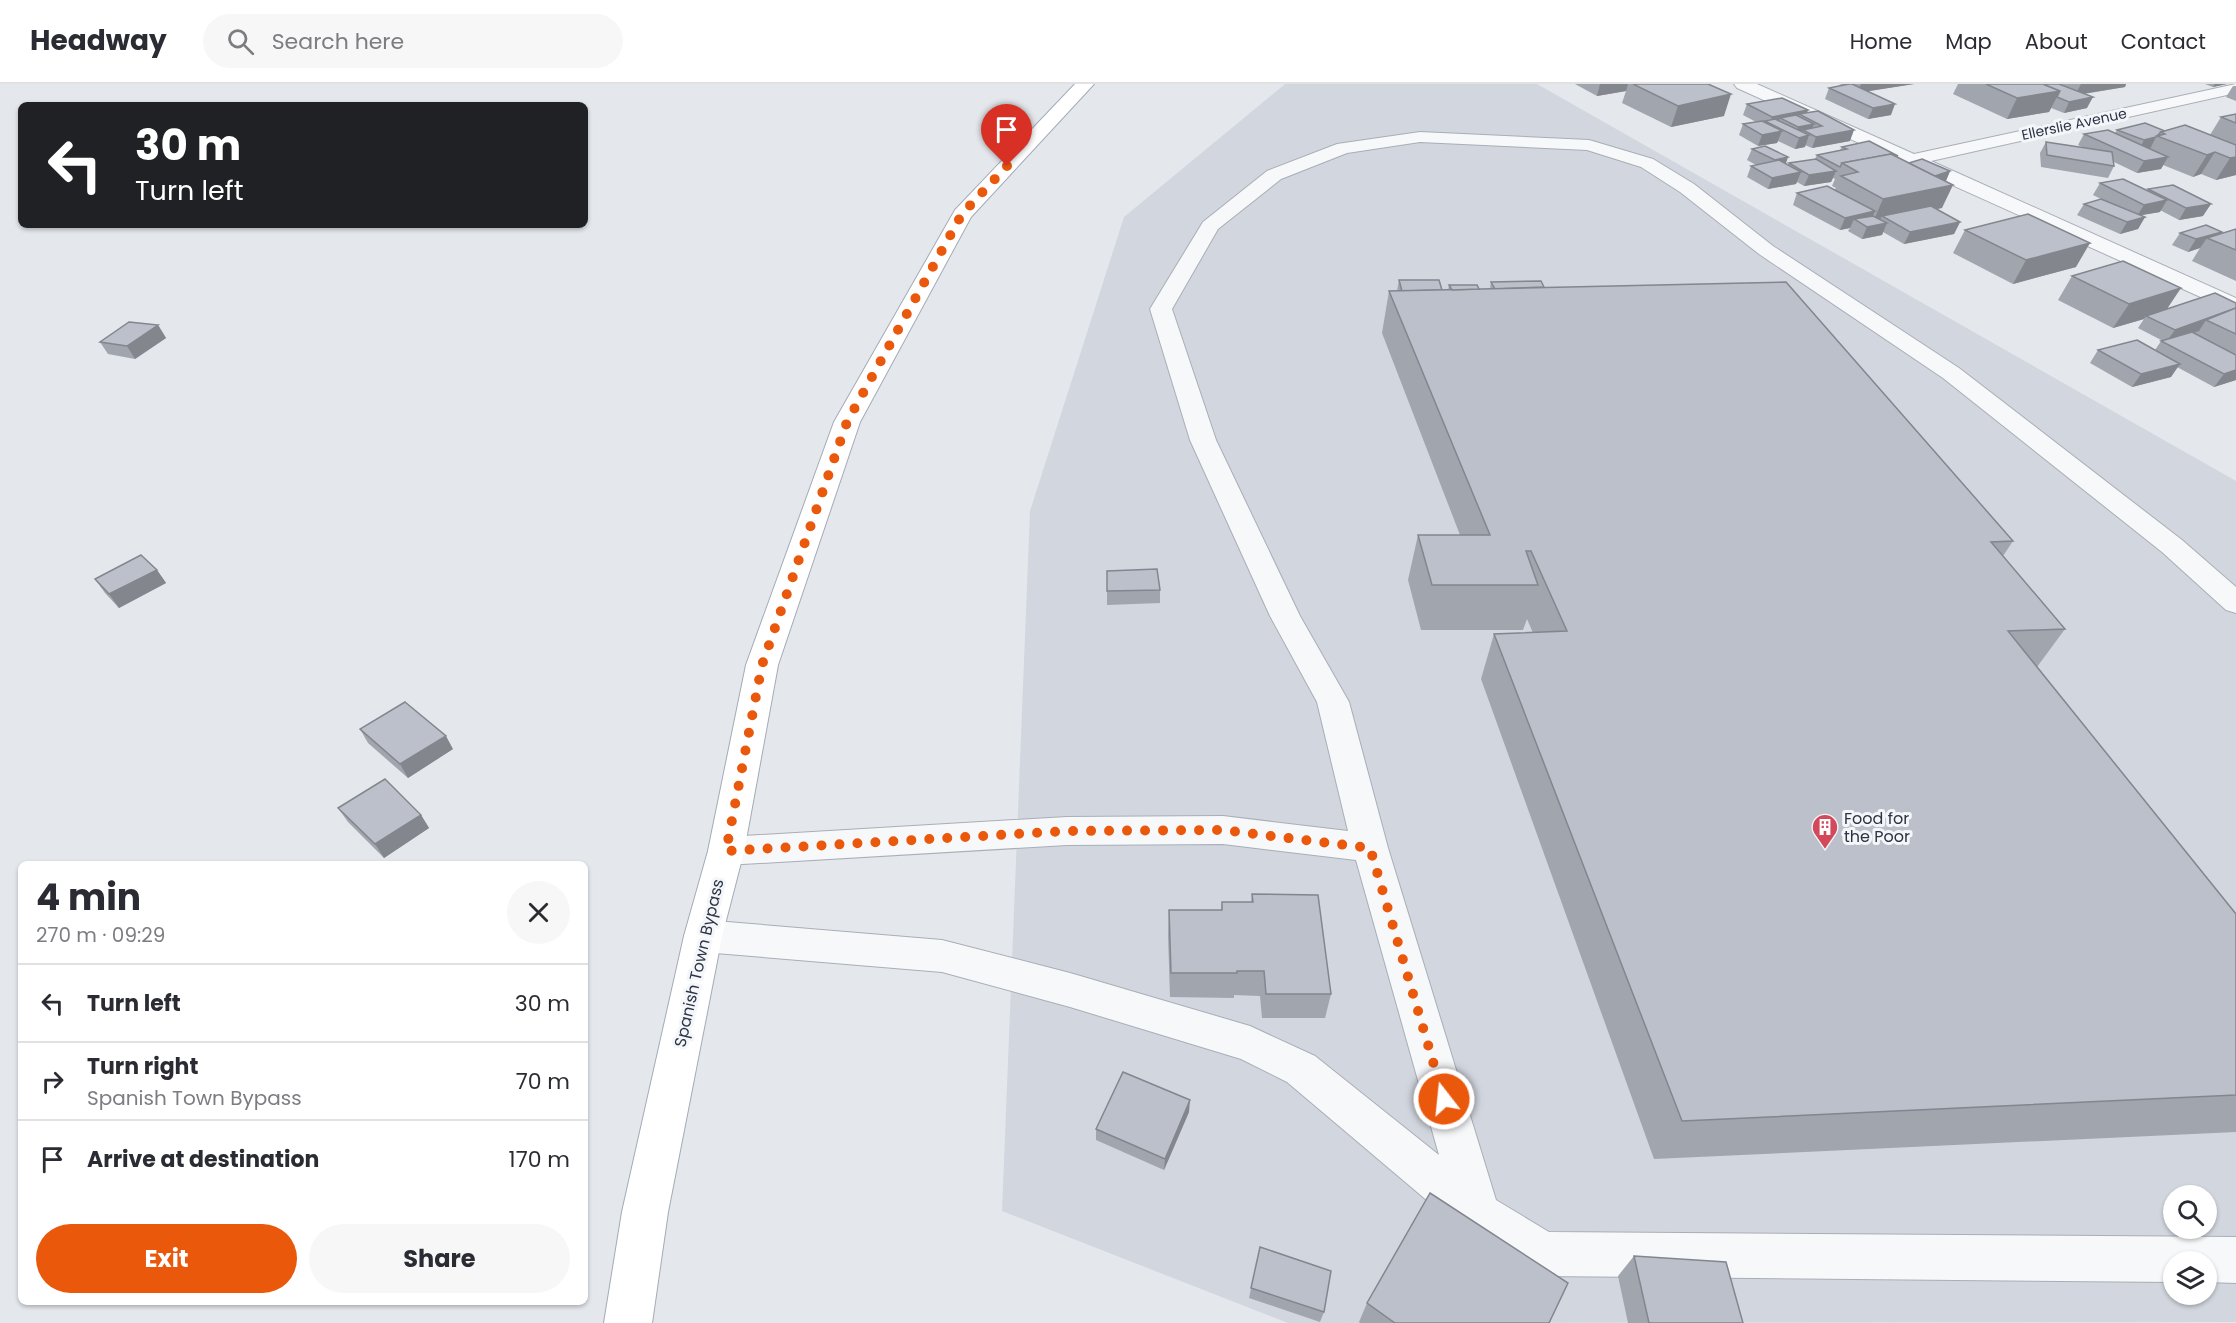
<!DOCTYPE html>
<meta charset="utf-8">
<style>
body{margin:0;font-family:Poppins,sans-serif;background:#f7f7f7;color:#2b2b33;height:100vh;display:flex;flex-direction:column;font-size:22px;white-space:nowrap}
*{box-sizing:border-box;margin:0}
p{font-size:20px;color:#7c7c81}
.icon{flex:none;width:33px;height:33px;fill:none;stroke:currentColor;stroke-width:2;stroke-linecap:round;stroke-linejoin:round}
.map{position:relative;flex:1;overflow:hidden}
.panel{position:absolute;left:18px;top:777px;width:570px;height:444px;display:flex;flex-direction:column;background:#fff;border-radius:9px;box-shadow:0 2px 4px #0004}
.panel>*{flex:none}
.banner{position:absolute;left:18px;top:18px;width:570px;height:126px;border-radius:9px;box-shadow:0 2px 4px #0004;background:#202124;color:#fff;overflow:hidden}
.controls{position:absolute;left:2163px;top:1101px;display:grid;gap:12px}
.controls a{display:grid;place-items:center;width:54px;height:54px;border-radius:50%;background:#fff;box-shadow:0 2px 4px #0004;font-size:30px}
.pin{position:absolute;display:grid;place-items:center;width:51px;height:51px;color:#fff;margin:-62px -26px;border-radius:50% 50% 50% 0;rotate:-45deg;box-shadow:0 0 6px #0007}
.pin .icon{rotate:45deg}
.me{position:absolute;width:66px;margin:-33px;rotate:344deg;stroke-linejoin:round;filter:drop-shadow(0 0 4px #0008)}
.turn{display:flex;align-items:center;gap:21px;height:126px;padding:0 18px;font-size:27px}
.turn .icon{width:78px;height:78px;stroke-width:2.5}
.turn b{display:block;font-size:42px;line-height:51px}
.round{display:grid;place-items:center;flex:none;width:63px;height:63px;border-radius:32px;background:#f7f7f7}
.overview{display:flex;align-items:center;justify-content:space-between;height:102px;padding:0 18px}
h1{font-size:36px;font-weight:700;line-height:45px}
.cta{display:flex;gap:12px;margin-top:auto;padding:12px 18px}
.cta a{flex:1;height:69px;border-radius:36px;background:#ea580c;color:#fff;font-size:24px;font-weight:700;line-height:69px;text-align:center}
.cta a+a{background:#f7f7f7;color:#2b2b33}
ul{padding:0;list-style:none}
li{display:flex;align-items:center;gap:18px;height:78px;padding:0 18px;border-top:2px solid #e1e1e2}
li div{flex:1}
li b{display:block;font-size:22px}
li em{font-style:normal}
header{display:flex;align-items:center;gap:36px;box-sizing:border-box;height:84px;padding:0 30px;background:#fff;border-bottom:2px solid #e1e1e2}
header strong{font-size:28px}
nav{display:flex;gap:33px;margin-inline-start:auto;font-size:21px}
.search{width:420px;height:54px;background:#f7f7f7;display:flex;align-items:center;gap:15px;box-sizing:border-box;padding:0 21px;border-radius:33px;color:#7c7c81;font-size:22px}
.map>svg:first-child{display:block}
.built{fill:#d2d6de;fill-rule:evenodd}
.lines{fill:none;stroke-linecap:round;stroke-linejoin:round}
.service-casing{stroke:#a9aeb7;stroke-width:2}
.minor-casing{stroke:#a9aeb7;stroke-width:2}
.primary-casing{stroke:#a3abb8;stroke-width:2}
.service{fill:#f7f8fa;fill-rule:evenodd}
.minor{fill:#f7f8fa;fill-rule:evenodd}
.primary{fill:#fff;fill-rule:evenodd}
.wall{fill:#a1a5ae}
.shaded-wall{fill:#83868d}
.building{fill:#bbc0ca;stroke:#83868d;stroke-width:1.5}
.route{stroke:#ea580c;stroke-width:10;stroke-dasharray:0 18}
.labels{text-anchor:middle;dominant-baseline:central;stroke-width:6;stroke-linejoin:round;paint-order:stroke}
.far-street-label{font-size:14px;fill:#2b3445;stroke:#f4f6f9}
.poi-label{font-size:16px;fill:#2b3445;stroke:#f4f6f9;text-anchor:start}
.street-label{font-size:16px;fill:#2b3445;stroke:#f4f6f9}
</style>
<header>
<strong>Headway</strong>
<div class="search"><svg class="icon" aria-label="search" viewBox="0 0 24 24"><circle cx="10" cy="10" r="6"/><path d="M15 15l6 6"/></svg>Search here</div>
<nav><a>Home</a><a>Map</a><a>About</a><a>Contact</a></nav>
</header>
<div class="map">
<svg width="2236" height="1239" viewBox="0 0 2236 1239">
<rect width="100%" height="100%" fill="#e4e7ec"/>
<path class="built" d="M1285 0H1537L2236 397V1238L1288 1239 1002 1127 1030 427 1124 133ZM2174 1112H2206V1144H2174ZM2174 1178H2206V1210H2174Z"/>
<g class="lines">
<g class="service-casing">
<path id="service" d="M1420 48 1589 56 1653 75 1694 100 1773 162 1959 284 2182 456 2236 503V529L2226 526 2162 468 1943 294 1759 170 1680 108 1641 83 1587 66 1420 58 1347 69 1281 95 1218 145 1172 225 1216 356 1300 532 1349 618 1388 764 1496 1116 1549 1148 2236 1153V1199L2206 1198V1178H2174V1198L1544 1192 1528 1186 1462 1146 1287 998 1241 975 1070 923 942 888 703 868 690 863 684 852 690 841 703 836 942 856 1070 889 1250 942 1315 972 1439 1071 1356 776 1223 760 1067 761 726 781 714 777 708 767 714 757 726 753 1067 733 1223 732 1348 747 1317 618 1270 532 1190 356 1150 225 1203 138 1267 87 1337 60Z"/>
</g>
<g class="minor-casing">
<path id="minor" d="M1734 0H1757L1914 70 2236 0V9L1931 77 2236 214V229L1737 4Z"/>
</g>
<g class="primary-casing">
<path id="primary" d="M1075 0H1094L971 133 860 338 778 581 744 767 722 852 668 1128 652 1239H604L622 1128 684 852 708 767 746 581 834 338 955 126Z"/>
</g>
<use href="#service" class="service"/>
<use href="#minor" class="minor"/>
<use href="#primary" class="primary"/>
</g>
<g class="wall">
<path d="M1575 0H1708L1724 32 1671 43 1622 19 1626 7 1597 12Z"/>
<path d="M1839 0H1914L1868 7 1891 31 1868 35 1825 15 1829 4 1842 1Z"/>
<path d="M1958 0H2126L2125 3 2084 10 2087 24 2064 29 2051 24 2049 28 2007 35 1953 10Z"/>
<path d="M2205 0H2227L2213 3Z"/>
<path d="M2233 2H2236V17L2226 13Z"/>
<path d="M1747 20 1808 26 1807 29 1850 57 1812 64 1805 61V63L1795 65 1778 57 1777 59 1758 62 1739 51 1743 40 1756 38 1743 31Z"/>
<path d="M2236 30V91L2216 96 2201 90 2193 93 2163 81 2161 85 2137 89 2114 78V82L2108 94 2041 83 2040 69 2046 58 2084 64 2078 61 2084 50 2115 49 2117 46 2165 47 2210 51 2221 33Z"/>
<path d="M1842 63 1897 73 1909 79 1950 87 1946 97 1942 124 1936 125 1960 138 1954 150 1904 160 1883 148 1882 151 1862 155 1848 147 1850 144 1840 146 1793 121 1797 109 1834 106 1836 104 1832 102 1835 95 1833 94 1831 98 1804 102 1797 98 1796 100 1768 105 1747 93 1751 82 1756 81 1747 76 1752 65 1788 73 1785 80 1788 81 1789 79 1815 75 1817 71 1840 66Z"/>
<path d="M2100 99 2147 107 2148 105 2203 132 2179 136 2160 126V128L2141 131 2145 133 2138 145 2120 150 2077 131 2084 120 2101 115 2093 111Z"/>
<path d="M2236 145V197L2192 177 2200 164 2188 168 2172 161 2180 149 2222 148 2221 149Z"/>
<path d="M1965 146 2076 183 2013 200 1953 169Z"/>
<path d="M2072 192 2167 225 2236 219V296L2214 303 2177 283 2171 293 2132 303 2090 279 2098 266H2155L2161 257H2163L2138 244 2144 235 2113 244 2058 216Z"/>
<path d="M1399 196 1442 206H1448L1449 201 1479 205H1490L1491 198 1544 203 2013 457 2003 472 2065 545 2037 583 2236 830V1048L1654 1075 1481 595 1494 550 1533 549 1527 535 1523 546H1421L1408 496 1418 451H1460L1382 249 1389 207H1397Z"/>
<path d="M158 241 166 254 135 275 108 270 100 258Z"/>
<path d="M157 486 166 499 119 524 105 509 95 495Z"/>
<path d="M1107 487 1160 506V519L1107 521Z"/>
<path d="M360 645 453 665 408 694 368 659Z"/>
<path d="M338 724 421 731 429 744 384 774 348 738Z"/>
<path d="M1252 810 1331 910 1325 934H1262L1260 912 1234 911V914L1170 913 1168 851 1169 826H1221L1222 818H1251Z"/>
<path d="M1189 1028 1164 1086 1096 1056V1045Z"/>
<path d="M1260 1163 1324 1228 1320 1238 1249 1214Z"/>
<path d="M1634 1172 1743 1239H1628L1618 1192Z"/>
<path d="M1367 1219 1549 1239H1360L1359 1238Z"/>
</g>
<g class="shaded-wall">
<path d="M1600 0H1628L1626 7 1597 12Z"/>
<path d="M1861 0H1914L1857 9Z"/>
<path d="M2081 0H2126L2125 3 2075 11Z"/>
<path d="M2215 0H2227L2213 3Z"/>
<path d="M2060 7 2049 28 2007 35 2017 14Z"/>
<path d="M1731 10 1724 32 1671 43 1678 22Z"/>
<path d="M2093 13 2087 24 2064 29 2069 18Z"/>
<path d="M1895 20 1891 31 1868 35 1873 24Z"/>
<path d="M1808 26 1805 33 1799 30 1796 38 1780 34 1777 42 1770 39 1772 33Z"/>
<path d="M1814 40 1810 50 1803 46 1800 53 1795 52 1798 43Z"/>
<path d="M1854 46 1850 57 1812 64 1816 53Z"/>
<path d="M1782 47 1777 59 1758 62 1762 51Z"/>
<path d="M1809 51 1805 63 1795 65 1799 54Z"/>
<path d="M2156 53 2150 65 2138 68 2144 56Z"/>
<path d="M2215 68 2201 90 2193 93 2207 71Z"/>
<path d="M1788 73 1784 85 1775 76Z"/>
<path d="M2168 73 2161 85 2137 89 2144 77Z"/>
<path d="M2236 73V91L2216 96 2230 74Z"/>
<path d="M1836 87 1831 98 1804 102 1809 91Z"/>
<path d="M1950 87 1945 99 1926 94Z"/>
<path d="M1801 88 1796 100 1768 105 1772 94Z"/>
<path d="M1953 101 1942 124 1887 135 1882 132 1880 136 1873 138 1883 115Z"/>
<path d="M2167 116 2160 128 2137 132 2144 121Z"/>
<path d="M2211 120 2203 132 2179 136 2186 124Z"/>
<path d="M1875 127 1870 139 1854 135 1850 144 1840 146 1845 134Z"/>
<path d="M2145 133 2138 145 2120 150 2127 138Z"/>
<path d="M1960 138 1954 150 1904 160 1910 148Z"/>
<path d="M1887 139 1882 151 1862 155 1867 143Z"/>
<path d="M2222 148 2216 157 2207 154 2200 164 2188 168 2196 155Z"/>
<path d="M2090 159 2076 183 2013 200 2026 176Z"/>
<path d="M2181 204 2165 228 2146 232 2144 235 2113 244 2129 220Z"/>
<path d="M2236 225 2206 236 2199 247 2166 258 2175 246Z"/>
<path d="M158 241 166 254 135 275 127 262Z"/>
<path d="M2180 280 2171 293 2132 303 2141 290Z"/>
<path d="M2236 286V296L2214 303 2224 290Z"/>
<path d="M157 486 166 499 119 524 109 510Z"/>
<path d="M446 652 453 665 408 694 400 680Z"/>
<path d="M421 731 429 744 384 774 375 760Z"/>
<path d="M1190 1016 1189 1028 1164 1086 1165 1075Z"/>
</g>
<g class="building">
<path d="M1633 0H1708L1731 10 1678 22Z"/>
<path d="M1849 0H1852L1895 20 1873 24 1829 4Z"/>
<path d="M1986 0H2043L2060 7 2017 14Z"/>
<path d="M2043 0H2059L2093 13 2069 18 2057 13 2060 7Z"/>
<path d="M1782 14 1808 26 1772 33 1747 20Z"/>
<path d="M1818 27 1854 46 1816 53 1803 46 1822 42 1799 30Z"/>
<path d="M2236 30V39L2221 33Z"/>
<path d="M1796 31 1814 40 1798 43 1780 34Z"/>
<path d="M1775 35 1809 51 1799 54 1765 37Z"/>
<path d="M1762 37 1782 47 1762 51 1743 40Z"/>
<path d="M2145 39 2165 47 2161 48 2156 53 2144 56 2117 46Z"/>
<path d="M2185 41 2236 61V73L2230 74 2215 68 2207 71 2157 52 2165 50 2161 48Z"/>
<path d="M2108 46 2168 73 2144 77 2084 50Z"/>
<path d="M1869 57 1898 72H1896L1891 70 1842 79 1840 83 1817 71 1847 65 1842 63Z"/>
<path d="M2046 58 2112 68 2114 82 2047 71Z"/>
<path d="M1765 62 1788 73 1775 76 1752 65Z"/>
<path d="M1891 70 1953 101 1883 115 1841 92 1858 88 1842 79Z"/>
<path d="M1816 75 1836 87 1809 91 1789 79Z"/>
<path d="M1922 75 1950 87 1935 92 1909 79Z"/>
<path d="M1779 76 1801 88 1772 94 1751 82Z"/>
<path d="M2123 95 2167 116 2144 121 2100 99Z"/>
<path d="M2173 101 2211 120 2186 124 2148 105Z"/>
<path d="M1827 102 1875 127 1845 134 1797 109Z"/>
<path d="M2101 115 2145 133 2127 138 2084 120Z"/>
<path d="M1931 122 1960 138 1910 148 1882 132Z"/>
<path d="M2028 130 2090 159 2026 176 1965 146Z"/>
<path d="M1873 132 1887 139 1867 143 1854 135Z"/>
<path d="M2206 141 2222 148 2196 155 2180 149Z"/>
<path d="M2236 145V166L2207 154Z"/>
<path d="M2123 177 2181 204 2129 220 2072 192Z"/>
<path d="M1399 196H1439L1442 206 1402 207Z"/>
<path d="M1541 197 1544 203 1495 205 1491 198Z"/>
<path d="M1786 198 2013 457 1991 458 2065 545 2008 547 2236 830V1011L1682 1037 1494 550 1567 547 1531 467H1526L1538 501H1432L1418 451H1490L1389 207Z"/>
<path d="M1449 201H1477L1479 205 1452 206Z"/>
<path d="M2215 209 2236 219V224L2175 246 2146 232Z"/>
<path d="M2236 224V250L2206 236Z"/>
<path d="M129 238 158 241 127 262 100 258Z"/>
<path d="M2192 248 2236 271V286L2224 290 2161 257Z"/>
<path d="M2137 256 2180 280 2141 290 2098 266Z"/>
<path d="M141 471 157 486 109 510 95 495Z"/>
<path d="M1157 485 1160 506 1107 507V487Z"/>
<path d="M405 618 446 652 400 680 360 645Z"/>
<path d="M385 695 421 731 375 760 338 724Z"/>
<path d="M1252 810 1318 811 1331 910H1266L1264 887H1237V889H1171L1169 826H1222V818H1253Z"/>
<path d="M1123 988 1190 1016 1165 1075 1096 1045Z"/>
<path d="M1430 1109 1568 1199 1549 1239H1395L1367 1219Z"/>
<path d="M1260 1163 1331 1187 1324 1228 1251 1204Z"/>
<path d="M1634 1172 1726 1178 1743 1239H1649Z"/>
</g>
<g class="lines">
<path class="route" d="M1007 82 962 130 847 338 762 581 726 767 1067 747 1222 746 1370 764 1444 1015"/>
</g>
<defs>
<g id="building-pin" transform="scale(1.35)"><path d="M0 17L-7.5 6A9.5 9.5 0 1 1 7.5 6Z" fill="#d1495b" stroke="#f4f6f9"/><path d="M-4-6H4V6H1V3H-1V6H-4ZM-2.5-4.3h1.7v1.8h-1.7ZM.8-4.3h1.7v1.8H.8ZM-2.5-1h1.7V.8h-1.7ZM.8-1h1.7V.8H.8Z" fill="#fff"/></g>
</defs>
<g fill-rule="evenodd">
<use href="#building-pin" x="1825" y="743"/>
</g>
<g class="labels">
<g class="far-street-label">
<text transform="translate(2074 40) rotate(-12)">Ellerslie Avenue</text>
</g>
<g class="poi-label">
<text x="1844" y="734">Food for<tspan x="1844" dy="18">the Poor</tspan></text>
</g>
<g class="street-label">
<text transform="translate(699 879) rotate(-77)">Spanish Town Bypass</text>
</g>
</g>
</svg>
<div class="controls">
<a><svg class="icon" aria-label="search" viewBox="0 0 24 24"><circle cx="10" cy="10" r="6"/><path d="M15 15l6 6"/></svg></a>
<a><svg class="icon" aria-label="layers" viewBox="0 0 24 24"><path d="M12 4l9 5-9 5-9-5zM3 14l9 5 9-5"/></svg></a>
</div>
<div class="pin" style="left:1007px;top:82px;background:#d93025"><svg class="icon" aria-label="arrive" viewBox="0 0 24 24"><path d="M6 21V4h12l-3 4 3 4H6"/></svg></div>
<svg class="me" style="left:1444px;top:1015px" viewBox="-20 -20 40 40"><circle r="17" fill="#ea580c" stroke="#fff" stroke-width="3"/><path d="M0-11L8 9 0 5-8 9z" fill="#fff"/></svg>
<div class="banner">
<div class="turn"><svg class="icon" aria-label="left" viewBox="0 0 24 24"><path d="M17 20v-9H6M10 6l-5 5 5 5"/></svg><div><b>30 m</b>Turn left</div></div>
</div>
<section class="panel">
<div class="overview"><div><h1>4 min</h1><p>270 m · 09:29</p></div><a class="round"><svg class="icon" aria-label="close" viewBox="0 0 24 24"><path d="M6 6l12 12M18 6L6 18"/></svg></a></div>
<ul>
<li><svg class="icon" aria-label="left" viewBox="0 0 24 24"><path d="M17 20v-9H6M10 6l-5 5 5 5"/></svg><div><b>Turn left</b></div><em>30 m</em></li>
<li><svg class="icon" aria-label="right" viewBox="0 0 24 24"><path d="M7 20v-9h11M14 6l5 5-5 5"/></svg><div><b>Turn right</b><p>Spanish Town Bypass</p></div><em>70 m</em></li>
<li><svg class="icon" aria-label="arrive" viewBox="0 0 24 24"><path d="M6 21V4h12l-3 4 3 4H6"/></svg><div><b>Arrive at destination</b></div><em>170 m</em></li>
</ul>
<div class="cta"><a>Exit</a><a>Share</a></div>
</section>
</div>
